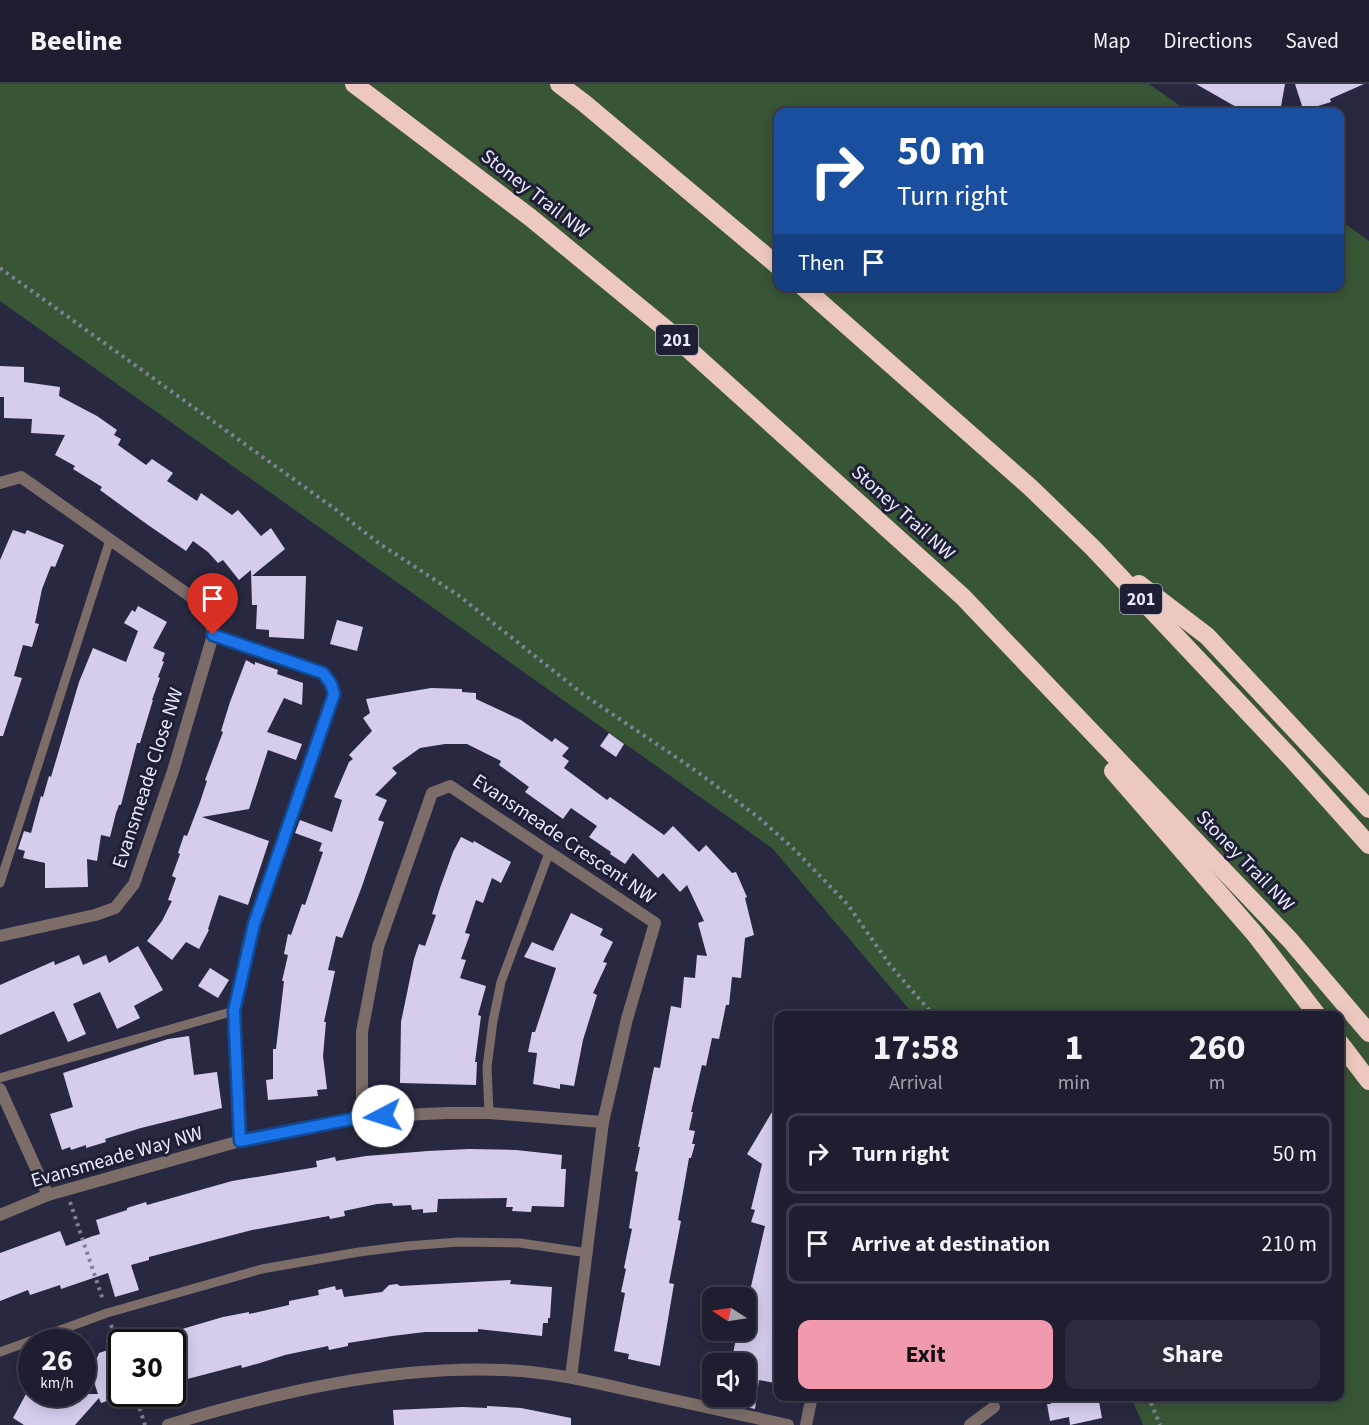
<!DOCTYPE html>
<style>
body{margin:0;font-family:"Source Sans 3",sans-serif;background:#2b2b3c;color:#f1f3f6;height:100vh;display:flex;flex-direction:column;font-size:22px;white-space:nowrap}
*{box-sizing:border-box;margin:0}
p{font-size:20px;color:#a1a2ab}
.icon{flex:none;width:33px;height:33px;fill:none;stroke:currentColor;stroke-width:2;stroke-linecap:round;stroke-linejoin:round}
.map{position:relative;flex:1;overflow:hidden}
.drawer{position:absolute;left:774px;top:927px;width:570px;height:390px;display:flex;flex-direction:column;background:#1e1e30;border-radius:12px;box-shadow:0 3px 15px #0003,0 0 0 2px #3c3c4c}
.drawer>*{flex:none}
.banner{position:absolute;left:774px;top:24px;width:570px;height:183px;border-radius:12px;box-shadow:0 3px 15px #0003,0 0 0 2px #3c3c4c;background:#1a4fa0;color:#fff;overflow:hidden}
.needle{width:39px;rotate:282deg}
.tools{position:absolute;left:702px;top:1203px;display:grid;gap:12px}
.tools a{display:grid;place-items:center;width:54px;height:54px;border-radius:12px;background:#1e1e30;box-shadow:0 3px 15px #0003,0 0 0 2px #3c3c4c;font-size:30px}
.speed{position:absolute;left:18px;top:1245px;display:flex;gap:12px;font-size:30px;font-weight:700;text-align:center}
.speed>*{display:grid;place-content:center;width:78px;height:78px;border-radius:50%;background:#1e1e30;box-shadow:0 3px 15px #0003,0 0 0 2px #3c3c4c;line-height:1}
.speed small{font-size:15px;font-weight:400}
.speed .limit{border:3px solid #111;border-radius:9px;background:#fff;color:#111}
.pin{position:absolute;display:grid;place-items:center;width:51px;height:51px;color:#fff;margin:-62px -26px;border-radius:50% 50% 50% 0;rotate:-45deg;box-shadow:0 0 6px #0007}
.pin .icon{rotate:45deg}
.me{position:absolute;width:66px;margin:-33px;rotate:265deg;stroke-linejoin:round;filter:drop-shadow(0 0 4px #0008)}
.turn{display:flex;align-items:center;gap:21px;height:126px;padding:0 24px;font-size:27px}
.turn .icon{width:78px;height:78px;stroke-width:2.5}
.turn b{display:block;font-size:42px;line-height:51px}
.then{display:flex;align-items:center;height:57px;padding:0 24px;background:#0003;gap:12px;font-size:22px}
.eta{display:flex;justify-content:space-evenly;align-items:center;height:102px;text-align:center}
.eta b{font-size:36px;font-weight:700;line-height:42px}
.button{display:flex;gap:12px;margin-top:auto;padding:12px 24px}
.button a{flex:1;height:69px;border-radius:12px;background:#f29aad;color:#111;font-size:24px;font-weight:700;line-height:69px;text-align:center}
.button a+a{background:#2b2b3c;color:#f1f3f6}
ul{padding:0;list-style:none}
li{display:flex;align-items:center;gap:18px;height:81px;margin:0 12px 9px;padding:0 12px;border:3px solid #3c3c4c;border-radius:12px}
li div{flex:1}
li b{display:block;font-size:22px}
li em{font-style:normal}
header{display:flex;align-items:center;gap:36px;box-sizing:border-box;height:84px;padding:0 30px;background:#1e1e30;border-bottom:2px solid #3c3c4c}
header strong{font-size:28px}
nav{display:flex;gap:33px;margin-inline-start:auto;font-size:21px}
.map>svg:first-child{display:block}
.green{fill:#385536}
.building{fill:#d6cded}
.lines{fill:none;stroke-linecap:round;stroke-linejoin:round}
.path{stroke:#818196;stroke-width:4;stroke-dasharray:3 4.5;stroke-linecap:butt}
.service{stroke:#7c6d69;stroke-width:9}
.minor{stroke:#7c6d69;stroke-width:12}
.motorway{stroke:#edc8c0;stroke-width:18}
.route-casing{stroke:#114b97;stroke-width:15}
.route{stroke:#1a73e8;stroke-width:10}
.labels{text-anchor:middle;dominant-baseline:central;stroke-width:6;stroke-linejoin:round;paint-order:stroke}
.shield{fill:#1e1e35;stroke:#abacbf;stroke-width:1.5}
.shield-label{font-size:18px;font-weight:bold;fill:#e8e9fa}
.street-label{font-size:20px;fill:#e8e9fa;stroke:#1e1e35}
</style>
<header>
<strong>Beeline</strong>
<nav><a>Map</a><a>Directions</a><a>Saved</a></nav>
</header>
<div class="map">
<svg width="1369" height="1341" viewBox="0 0 1369 1341">
<rect width="100%" height="100%" fill="#282840"/>
<path class="green" d="M0 0H1149L1189 28H778V202H1340V136L1369 157V1341H1143L1131 1313 1340 1312V932L914 931 772 764 0 217Z"/>
<g class="building">
<path d="M1196 0H1285L1280 28H1245Z"/>
<path d="M1295 0H1364L1330 15 1331 18 1318 22 1320 28H1304Z"/>
<path d="M0 282 24 283V298L60 303 59 312 97 332 117 346 114 351 121 355 118 361 146 381 152 375 173 389 167 397 197 417 201 409 232 431 238 426 261 452 271 444 285 465 252 492H306L304 555 269 553V546L256 545 257 521H252L251 486 239 496 223 476 218 479 208 468 193 457 186 467 148 441 100 406 102 403 73 385 75 382 55 371 65 351 31 349 32 335 4 334V313H0Z"/>
<path d="M13 446 25 450 27 446 64 461 55 483 51 482 42 505 35 539 39 540 32 563 23 561 14 592 22 594 3 652H0V476Z"/>
<path d="M138 522 167 538 153 564 165 569 162 577 164 578 158 593 160 594 152 616H153L140 659H137L121 721H119L116 729 110 753 101 751 97 777 87 775 88 803 45 804V779L23 774 25 767 18 765 24 747 31 749 41 712 43 713 49 692 51 693 79 598 93 564 126 578 138 547 124 539 132 526 135 528Z"/>
<path d="M337 536 363 543 357 567 330 560Z"/>
<path d="M246 576 255 581V578L278 586 277 590 303 599 302 621 284 614 267 648 302 660 296 676 268 666 249 725 202 733 269 757 248 821 219 811 208 845 209 846 199 865 186 858 172 876 147 857 162 837 172 817 168 816 176 794 172 792 180 770 178 769 184 751 187 752 200 718 207 697 205 696 223 648 221 647 230 618Z"/>
<path d="M431 604 462 605V608L476 609V615L521 636 552 658 555 654 569 664 562 672 569 677 564 684 607 716 610 713 664 751 673 742 699 768 706 761 732 789 736 788 747 813 745 814 754 851 745 854 741 894 732 893 729 921H726L719 955 712 954 706 982 702 981 691 1028H693L689 1046 695 1047 692 1060H695L691 1074H689L683 1108 678 1136 681 1137 669 1199 674 1200 660 1282 628 1275 629 1270 614 1267 625 1209 621 1208 626 1185 624 1184 632 1145 629 1144 638 1088 635 1087 640 1063H638L654 983 660 984 671 922 681 924 684 893 695 894 697 871 707 872 698 839 704 837 687 801 680 808 663 789 658 794 633 769 625 780 610 770 611 768 589 753 597 742 571 724 563 735 525 708 529 703 499 681 501 677 467 660H445L420 664 392 684 397 689 375 711 387 716 378 736 384 738 361 805 342 854 336 852 328 886 335 887 324 938H326L323 972 327 1005 317 1006 318 1012 268 1016 266 996 273 995V965H276L284 897H282L288 871 284 870 288 850 291 851 302 820 305 821 323 768 319 767 322 759 295 749 300 736 332 748 342 716 334 713 349 678 353 675 349 671 372 647 363 634 370 629 366 615Z"/>
<path d="M609 649 624 660 616 673 600 662Z"/>
<path d="M461 753 473 759 474 757 511 778 501 799 492 794 483 819 476 816 465 849 470 850 461 875 466 876 460 894 486 902 478 931 481 932 475 978H477L476 1001 400 999 401 938 414 875 419 860 425 862 436 831 432 830 440 804 453 768Z"/>
<path d="M571 829 603 845 600 851 613 858 603 878 607 879 593 909 597 911 583 956 574 1002 560 1000V1005L533 1000 537 969 528 968 532 948H535L556 884 524 873 532 858 553 867Z"/>
<path d="M138 862 163 906 134 922 140 934 117 945 100 908 73 920 86 950 68 958 54 927 0 951V901L54 877 55 881 79 871 83 881 106 871 109 879Z"/>
<path d="M210 884 229 896 218 914 198 902Z"/>
<path d="M189 952 194 991 217 988 222 1024 141 1044 105 1055 106 1058 86 1064V1061L71 1066 70 1063 62 1066 50 1030 73 1023 63 989 168 955Z"/>
<path d="M778 1018V1281L775 1299 759 1296 755 1325 746 1323V1280H731L737 1249 746 1251V1224L765 1142 751 1138 755 1126 751 1125 762 1080 747 1070Z"/>
<path d="M469 1065 516 1066 562 1071 561 1085H566L564 1123 532 1122 531 1128 512 1127 513 1123H506L507 1114 438 1115 437 1128 423 1129V1125L412 1126 411 1121 393 1122 392 1119 377 1120 344 1127 345 1132 330 1135 329 1132 252 1146 149 1173V1176L131 1181 139 1206 115 1213 108 1189 61 1205 60 1201 30 1211 28 1206 0 1217V1169L60 1147 66 1162 93 1152 100 1150 96 1136 127 1126V1124L146 1118 147 1121 232 1097 317 1083 316 1077 335 1073 336 1077 366 1072 428 1067Z"/>
<path d="M511 1196 510 1200 552 1203 550 1234H548V1239H543L542 1252 478 1245V1248H425L392 1252 348 1259V1262L329 1266 328 1262 285 1271 260 1279 242 1284 241 1281 172 1299V1248L223 1233 249 1228V1230L289 1221V1217L319 1211 318 1206 335 1202 336 1206 342 1205 344 1213 382 1208 389 1201 397 1200 400 1202Z"/>
<path d="M111 1265 122 1295V1310H127L101 1319 99 1314 75 1341H24L13 1334 26 1310H98L87 1277 97 1274 99 1269Z"/>
<path d="M1049 1312H1098L1102 1334 1070 1341 1069 1333 1050 1337 1047 1320H1051Z"/>
<path d="M487 1322 521 1324 571 1334V1341H394L393 1326 462 1323 487 1324Z"/>
</g>
<g class="lines">
<g class="path">
<path d="M0 184 335 425 377 458 458 511 584 611 692 684 758 733 796 767 848 821 890 881 934 932"/>
<path d="M70 1118 103 1216"/>
<path d="M111 1241 122 1271"/>
<path d="M135 1310 145 1341"/>
<path d="M1148 1312 1160 1341"/>
</g>
<g class="service">
<path d="M213 551 323 589 331 600 334 610 254 840 234 927 240 1057"/>
<path d="M0 799 110 456"/>
<path d="M0 994 234 927"/>
<path d="M489 1029 487 983 493 937 501 898 549 769"/>
<path d="M0 1268 107 1229 262 1185 359 1168 407 1162 458 1158 520 1159 588 1169"/>
</g>
<g class="minor">
<path d="M0 399 21 393 210 526 213 551 173 687 134 800 115 824 95 831 0 852"/>
<path d="M0 1005 48 1111"/>
<path d="M362 1033V948L378 863 432 709 450 702 655 839 627 935 603 1038 571 1293"/>
<path d="M0 1131 48 1111 240 1057 362 1033 446 1029H489L603 1038"/>
<path d="M168 1341C277 1308 389 1282 503 1286 548 1287 593 1298 637 1308 688 1319 738 1330 788 1341"/>
<path d="M806 1341 812 1312"/>
<path d="M970 1341 994 1323"/>
</g>
<g class="motorway">
<path d="M354 0 531 134 666 245 963 513 1290 856 1369 949"/>
<path d="M559 0 584 19 778 182"/>
<path d="M802 202 1031 404 1093 464 1290 673 1369 761"/>
<path d="M1139 500 1207 552 1369 725"/>
<path d="M1113 687 1254 849 1318 932"/>
<path d="M1340 959 1369 997"/>
</g>
</g>
<g class="lines">
<g class="route-casing">
<path id="route" d="M213 551 323 589 331 600 334 610 254 840 234 927 240 1057 362 1033 383 1032"/>
</g>
<use href="#route" class="route"/>
</g>
<g class="labels">
<g class="shield">
<rect x="656" y="241" width="42" height="30" rx="4.5"/>
<rect x="1120" y="500" width="42" height="30" rx="4.5"/>
</g>
<g class="shield-label">
<text x="677" y="256">201</text>
<text x="1141" y="515">201</text>
</g>
<g class="street-label">
<text transform="translate(535 110) rotate(38)">Stoney Trail NW</text>
<text transform="translate(903 429) rotate(42)">Stoney Trail NW</text>
<text transform="translate(148 694) rotate(-72)">Evansmeade Close NW</text>
<text transform="translate(564 755) rotate(34)">Evansmeade Crescent NW</text>
<text transform="translate(1245 777) rotate(46)">Stoney Trail NW</text>
<text transform="translate(117 1073) rotate(-16)">Evansmeade Way NW</text>
</g>
</g>
</svg>
<div class="tools">
<a><svg class="needle" viewBox="-14 -14 28 28"><path d="M0-13l5 13h-10z" fill="#e53935"/><path d="M0 13l5-13h-10z" fill="#a1a2ab"/></svg></a>
<a><svg class="icon" aria-label="sound" viewBox="0 0 24 24"><path d="M4 9h4l5-4v14l-5-4H4zM17 9q2 3 0 6"/></svg></a>
</div>
<div class="speed"><div>26<small>km/h</small></div><div class="limit">30</div></div>
<div class="pin" style="left:213px;top:551px;background:#d93025"><svg class="icon" aria-label="arrive" viewBox="0 0 24 24"><path d="M6 21V4h12l-3 4 3 4H6"/></svg></div>
<svg class="me" style="left:383px;top:1032px" viewBox="-20 -20 40 40"><circle r="19" fill="#fff"/><path d="M0-13L10 11 0 6-10 11z" fill="#1a73e8"/></svg>
<div class="banner">
<div class="turn"><svg class="icon" aria-label="right" viewBox="0 0 24 24"><path d="M7 20v-9h11M14 6l5 5-5 5"/></svg><div><b>50 m</b>Turn right</div></div>
<div class="then">Then<svg class="icon" aria-label="arrive" viewBox="0 0 24 24"><path d="M6 21V4h12l-3 4 3 4H6"/></svg></div>
</div>
<section class="drawer">
<div class="eta">
<div><b>17:58</b><p>Arrival</p></div>
<div><b>1</b><p>min</p></div>
<div><b>260</b><p>m</p></div>
</div>
<ul>
<li><svg class="icon" aria-label="right" viewBox="0 0 24 24"><path d="M7 20v-9h11M14 6l5 5-5 5"/></svg><div><b>Turn right</b></div><em>50 m</em></li>
<li><svg class="icon" aria-label="arrive" viewBox="0 0 24 24"><path d="M6 21V4h12l-3 4 3 4H6"/></svg><div><b>Arrive at destination</b></div><em>210 m</em></li>
</ul>
<div class="button"><a>Exit</a><a>Share</a></div>
</section>
</div>
